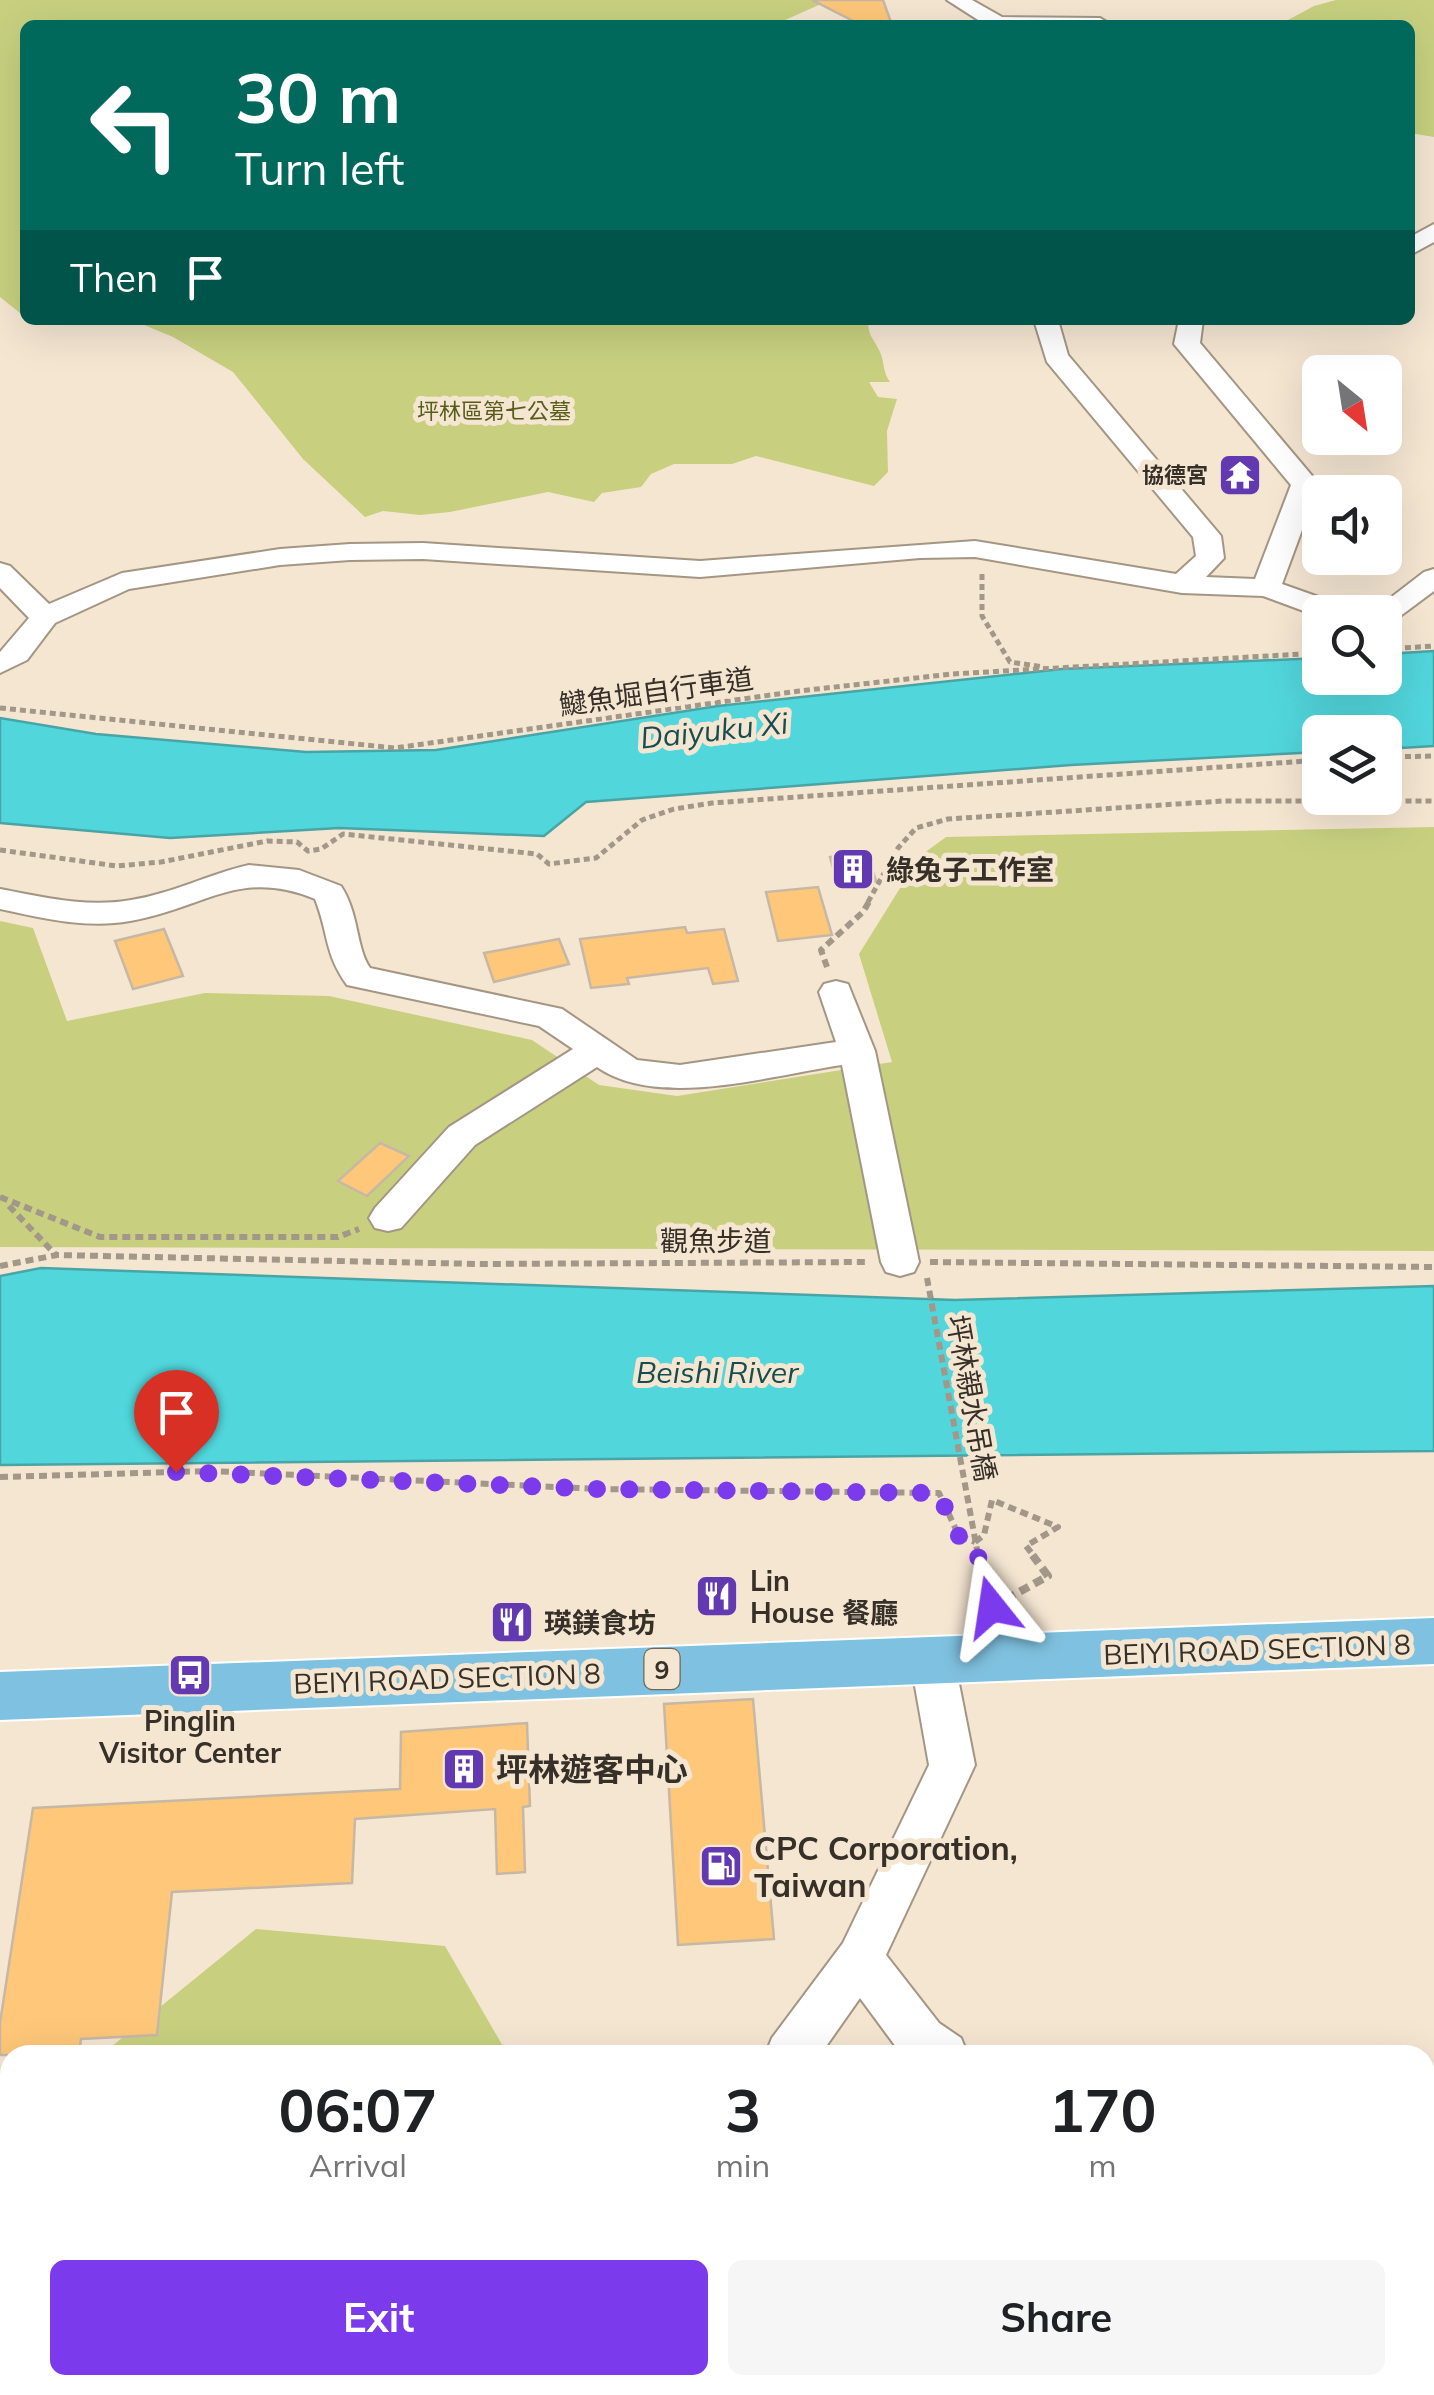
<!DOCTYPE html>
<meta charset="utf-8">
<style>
body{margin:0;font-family:Mulish,"Noto Sans TC",sans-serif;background:#f6f6f6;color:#202124;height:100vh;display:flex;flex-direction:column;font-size:38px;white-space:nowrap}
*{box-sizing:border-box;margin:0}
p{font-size:32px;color:#757577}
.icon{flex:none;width:55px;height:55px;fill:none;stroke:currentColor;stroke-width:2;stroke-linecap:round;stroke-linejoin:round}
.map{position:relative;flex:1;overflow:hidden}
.sheet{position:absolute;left:0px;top:2045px;width:1435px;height:350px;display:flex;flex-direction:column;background:#fff;border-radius:30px 30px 0 0;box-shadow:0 10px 40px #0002}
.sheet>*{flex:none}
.top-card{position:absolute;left:20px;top:20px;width:1395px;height:305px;border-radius:15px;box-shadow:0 10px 40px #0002;background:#00695c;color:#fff;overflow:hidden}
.needle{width:65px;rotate:150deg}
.tools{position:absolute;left:1302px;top:355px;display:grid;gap:20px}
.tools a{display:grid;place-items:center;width:100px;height:100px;border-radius:15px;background:#fff;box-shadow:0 10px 40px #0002;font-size:50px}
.pin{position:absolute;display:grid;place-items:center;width:85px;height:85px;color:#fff;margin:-102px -42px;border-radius:50% 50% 50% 0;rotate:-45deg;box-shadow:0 0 10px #0007}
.pin .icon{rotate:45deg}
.me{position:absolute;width:110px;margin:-55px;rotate:345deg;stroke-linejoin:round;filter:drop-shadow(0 0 8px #0008)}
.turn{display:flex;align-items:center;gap:35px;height:210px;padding:0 50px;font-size:45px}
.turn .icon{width:130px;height:130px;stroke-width:2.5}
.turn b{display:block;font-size:70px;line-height:85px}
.then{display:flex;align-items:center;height:95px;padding:0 50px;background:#0003;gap:20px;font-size:38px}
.eta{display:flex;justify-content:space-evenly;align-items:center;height:170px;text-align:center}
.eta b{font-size:60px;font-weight:700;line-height:70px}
.primary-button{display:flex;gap:20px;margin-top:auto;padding:20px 50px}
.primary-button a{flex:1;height:115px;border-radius:15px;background:#7c3aed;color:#fff;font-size:40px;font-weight:700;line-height:115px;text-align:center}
.primary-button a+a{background:#f6f6f6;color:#202124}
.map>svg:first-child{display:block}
.green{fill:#c8d07f}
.water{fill:#51d6dc;stroke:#49a4a6;stroke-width:2.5}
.building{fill:#fec779;stroke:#c7b8a6;stroke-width:2.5}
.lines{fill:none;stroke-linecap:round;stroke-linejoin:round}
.minor-casing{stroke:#a49684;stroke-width:4}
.major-casing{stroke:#fff;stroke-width:4}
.path-far2{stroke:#a29788;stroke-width:5;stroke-dasharray:6 4;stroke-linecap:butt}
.path-far1{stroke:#a29788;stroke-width:6;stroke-dasharray:8 5;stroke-linecap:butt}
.path{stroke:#a29788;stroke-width:8;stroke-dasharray:10 6;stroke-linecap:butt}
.minor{fill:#fff;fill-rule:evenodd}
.major{fill:#7fc1e0;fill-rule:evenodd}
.route{stroke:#7c3aed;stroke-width:18;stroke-dasharray:0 32.4}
.labels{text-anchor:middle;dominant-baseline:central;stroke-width:10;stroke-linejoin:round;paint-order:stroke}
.far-park-label{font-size:22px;fill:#585d1c;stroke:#f5e6d2}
.far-poi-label{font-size:22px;font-weight:bold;fill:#363028;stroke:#f5e6d2;text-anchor:end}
.shield{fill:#f5e6d2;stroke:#6f675b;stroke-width:2.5}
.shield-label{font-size:25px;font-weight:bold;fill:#363028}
.street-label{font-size:28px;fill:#363028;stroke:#f5e6d2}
.poi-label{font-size:28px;font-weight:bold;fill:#363028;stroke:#f5e6d2;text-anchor:start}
.water-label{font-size:30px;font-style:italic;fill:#154e51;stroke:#f5e6d2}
.near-poi-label{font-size:32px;font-weight:bold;fill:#363028;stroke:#f5e6d2;text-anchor:start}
</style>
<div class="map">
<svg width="1434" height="2395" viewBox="0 0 1434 2395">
<rect width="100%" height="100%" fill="#f5e6d2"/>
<g class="green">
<path d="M0 0H830L774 25H25V317L0 297Z"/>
<path d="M1336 0H1434V137L1410 133V25H1299L1288 20 1314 6Z"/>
<path d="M132 320H868C868 336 873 337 879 350 885 361 882 371 890 382H869L878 397 897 399 887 431 888 472 874 486 756 456 732 464H674L651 474 641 487 602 493 594 502 548 492 450 512 420 515 383 511 365 517 303 459 233 372 173 337Z"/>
<path d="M1434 827V1251L0 1247V921L33 928 67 1021 205 993 329 996 532 1040 599 1085 677 1096 892 1062 859 954 920 856 946 837Z"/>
<path d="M256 1929 445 1946 508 2055H101Z"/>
<path d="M10 2129V2385H504L496 2395H0V2137Z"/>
</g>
<g class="water">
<path d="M1434 651V746L1385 749V732H1320V752L1071 765 586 802 544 836 339 828 170 838 0 823V718L96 734 306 752 436 750 718 706 1062 669 1320 658V678H1385V654Z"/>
<path d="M41 1268 955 1300 1434 1286V1451L0 1465V1276Z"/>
</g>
<g class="building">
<path d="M812 0H883L892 25H861Z"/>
<path d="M867 853 876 881 838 885 830 857Z"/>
<path d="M818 887 832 935 778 941 766 892Z"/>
<path d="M685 927 687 933 724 929 738 981 713 984 708 968 627 978 629 984 591 988 580 939Z"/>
<path d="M164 929 183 976 133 989 115 941Z"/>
<path d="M559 939 569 964 494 982 484 953Z"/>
<path d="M380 1143 409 1156 367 1196 338 1181Z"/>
<path d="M753 1699 774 1939 678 1945 664 1704Z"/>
<path d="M527 1723 530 1806 523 1807 525 1872 497 1874 495 1809 355 1819 352 1883 172 1892 157 2035 81 2039 79 2055H0V2023L33 1808 400 1789 401 1732Z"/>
</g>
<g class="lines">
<g class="minor-casing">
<g id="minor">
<path d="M947 0H972L1002 17 1100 18 1110 24 986 25Z"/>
<path d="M1434 224V242L1410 255V237Z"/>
<path d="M1034 320H1058L1068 355 1221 536 1224 558 1206 577 1255 579 1291 485 1174 344 1179 320H1203L1200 343 1319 484 1282 584 1344 606 1348 612H1320V617L1263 596 1182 593 975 557 920 558 700 577 423 559 350 560 280 565 129 589 55 623 27 660 0 673V652L29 618 0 588V563L10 566 49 604 122 573 280 549 350 544 423 543 700 561 975 541 1176 574 1196 556 1193 537 1047 362Z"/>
<path d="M1434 569V591L1395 620 1385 623V612H1372L1424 572Z"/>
<path d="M249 865 299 870 341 886C359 913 356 948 370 968L562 1009 637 1060 680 1065 836 1042 819 992 824 984 836 981 848 984 875 1051 919 1262 914 1272 900 1276 886 1272 881 1262 842 1065C771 1075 659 1110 597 1067L475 1145 401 1228 388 1231 375 1228 369 1218 375 1208 449 1127 573 1049 539 1026 347 985C324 953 329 934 315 899 239 867 203 909 130 921 87 929 42 918 0 909V889C43 897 87 908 131 900 171 894 209 874 249 865Z"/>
<path d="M932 1640 948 1645 954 1658 975 1765 886 1955 939 2023 961 2038 968 2055H902L860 1998 820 2055H765L772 2038 843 1943 929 1765 910 1658 916 1645Z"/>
<path d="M1425 2362 1434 2366V2395H1391L1387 2385H1425Z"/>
<path d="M580 2385H634L632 2395H578Z"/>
</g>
</g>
<g class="major-casing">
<path id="major" d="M1434 1618V1664L0 1720V1672Z"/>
</g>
<g class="path-far2">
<path d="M982 574V616L1010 662 1044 667"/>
<path d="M1385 649 1434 646"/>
<path d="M0 708 395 748 799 691 952 674 1320 653"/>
<path d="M1385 757 1434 756"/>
<path d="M0 850 117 866 161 862 267 841 297 842 308 851 321 849 343 834 537 854 549 864 596 858 642 820 674 809 712 803 1320 760"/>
<path d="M868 902 898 848 916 828 948 819 1223 801H1434"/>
</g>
<g class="path-far1">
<path d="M827 967 821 950 863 912 870 900"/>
<path d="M0 1197 100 1237H338L359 1229"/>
<path d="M9 1206 56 1255"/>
<path d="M930 1262 1434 1267"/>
<path d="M0 1266 57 1255 480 1264 868 1262"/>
<path d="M927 1278 978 1555"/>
<path d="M0 1477 211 1471 599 1489 939 1493 959 1536 975 1542"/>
<path d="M975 1542 984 1535 992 1500 1058 1527 1026 1546 1033 1555"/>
</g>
<g class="path">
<path d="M978 1553 994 1619"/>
<path d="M992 1607 1048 1576 1031 1553"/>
</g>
<use href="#minor" class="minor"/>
<use href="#major" class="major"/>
</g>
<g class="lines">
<path class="route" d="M176 1472 599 1489 938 1493 959 1536 974 1542 992 1607"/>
</g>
<defs>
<g id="temple-square" transform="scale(2.25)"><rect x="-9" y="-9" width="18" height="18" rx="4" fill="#6339b1" stroke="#f5e6d2"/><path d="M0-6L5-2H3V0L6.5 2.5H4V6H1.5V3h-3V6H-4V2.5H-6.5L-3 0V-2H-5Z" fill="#fff"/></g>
<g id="building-square" transform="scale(2.25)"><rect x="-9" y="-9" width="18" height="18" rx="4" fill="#6339b1" stroke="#f5e6d2"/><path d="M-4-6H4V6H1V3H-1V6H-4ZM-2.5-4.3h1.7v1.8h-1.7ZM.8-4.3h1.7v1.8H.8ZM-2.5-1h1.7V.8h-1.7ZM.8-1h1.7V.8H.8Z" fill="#fff"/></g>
<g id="restaurant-square" transform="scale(2.25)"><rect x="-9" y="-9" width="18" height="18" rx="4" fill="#6339b1" stroke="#f5e6d2"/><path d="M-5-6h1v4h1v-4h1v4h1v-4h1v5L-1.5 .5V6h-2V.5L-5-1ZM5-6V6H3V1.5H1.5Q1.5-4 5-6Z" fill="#fff"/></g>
<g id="bus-square" transform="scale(2.25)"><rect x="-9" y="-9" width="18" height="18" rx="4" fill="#6339b1" stroke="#f5e6d2"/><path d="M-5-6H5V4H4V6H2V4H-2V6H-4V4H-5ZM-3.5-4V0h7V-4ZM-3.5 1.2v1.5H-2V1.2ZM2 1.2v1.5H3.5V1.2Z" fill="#fff"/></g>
<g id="fuel-square" transform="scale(2.25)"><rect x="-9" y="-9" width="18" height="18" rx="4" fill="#6339b1" stroke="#f5e6d2"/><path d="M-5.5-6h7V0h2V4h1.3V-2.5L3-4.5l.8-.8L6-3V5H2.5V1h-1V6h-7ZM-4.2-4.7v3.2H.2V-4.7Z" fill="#fff"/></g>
</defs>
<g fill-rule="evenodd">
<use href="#temple-square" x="1240" y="475"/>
<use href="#building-square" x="853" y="869"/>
<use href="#restaurant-square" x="717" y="1596"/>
<use href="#restaurant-square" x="512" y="1622"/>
<use href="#bus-square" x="190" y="1675"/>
<use href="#building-square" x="464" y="1769"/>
<use href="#fuel-square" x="721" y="1866"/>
</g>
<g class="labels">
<g class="far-park-label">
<text x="494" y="411">坪林區第七公墓</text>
</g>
<g class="far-poi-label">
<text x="1208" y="475">協德宮</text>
</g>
<rect class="shield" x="644.5" y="1649" width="35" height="40" rx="8"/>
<g class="shield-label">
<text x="662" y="1669">9</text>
</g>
<g class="street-label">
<text transform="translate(656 691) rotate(-8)">𩻸魚堀自行車道</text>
<text x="716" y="1240">觀魚步道</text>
<text transform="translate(972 1398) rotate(80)">坪林親水吊橋</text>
<text transform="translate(1257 1649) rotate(-2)">BEIYI ROAD SECTION 8</text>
<text transform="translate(447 1678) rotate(-2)">BEIYI ROAD SECTION 8</text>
</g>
<g class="poi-label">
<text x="886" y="869">綠兔子工作室</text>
<text x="750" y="1580">Lin<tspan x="750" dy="32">House 餐廳</tspan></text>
<text x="544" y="1622">瑛鎂食坊</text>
<text x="190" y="1720" text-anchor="middle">Pinglin<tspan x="190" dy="32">Visitor Center</tspan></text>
</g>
<g class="water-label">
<text transform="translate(714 730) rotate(-6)">Daiyuku Xi</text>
<text x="717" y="1372">Beishi River</text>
</g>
<g class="near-poi-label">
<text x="496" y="1769">坪林遊客中心</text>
<text x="754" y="1848">CPC Corporation,<tspan x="754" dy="37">Taiwan</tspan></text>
</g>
</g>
</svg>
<div class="tools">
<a><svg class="needle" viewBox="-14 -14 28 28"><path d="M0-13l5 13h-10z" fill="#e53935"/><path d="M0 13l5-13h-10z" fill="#757577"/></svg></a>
<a><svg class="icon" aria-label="sound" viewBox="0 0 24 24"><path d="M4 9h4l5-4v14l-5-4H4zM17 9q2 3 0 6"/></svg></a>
<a><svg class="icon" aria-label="search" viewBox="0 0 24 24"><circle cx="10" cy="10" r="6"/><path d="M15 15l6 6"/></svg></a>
<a><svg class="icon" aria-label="layers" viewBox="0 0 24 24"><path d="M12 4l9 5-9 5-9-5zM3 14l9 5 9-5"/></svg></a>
</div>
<div class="pin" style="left:176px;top:1472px;background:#d93025"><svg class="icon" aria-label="arrive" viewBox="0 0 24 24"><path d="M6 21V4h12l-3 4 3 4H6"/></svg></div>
<svg class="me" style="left:992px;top:1607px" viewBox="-20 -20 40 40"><path d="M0-17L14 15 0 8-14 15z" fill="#7c3aed" stroke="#fff" stroke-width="4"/></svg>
<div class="top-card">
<div class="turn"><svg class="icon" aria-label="left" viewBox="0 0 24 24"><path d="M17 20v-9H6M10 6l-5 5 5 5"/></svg><div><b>30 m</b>Turn left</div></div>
<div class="then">Then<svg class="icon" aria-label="arrive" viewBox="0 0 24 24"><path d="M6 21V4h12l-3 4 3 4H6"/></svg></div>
</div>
<section class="sheet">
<div class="eta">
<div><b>06:07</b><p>Arrival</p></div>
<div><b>3</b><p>min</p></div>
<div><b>170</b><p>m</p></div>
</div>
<div class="primary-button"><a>Exit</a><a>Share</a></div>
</section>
</div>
